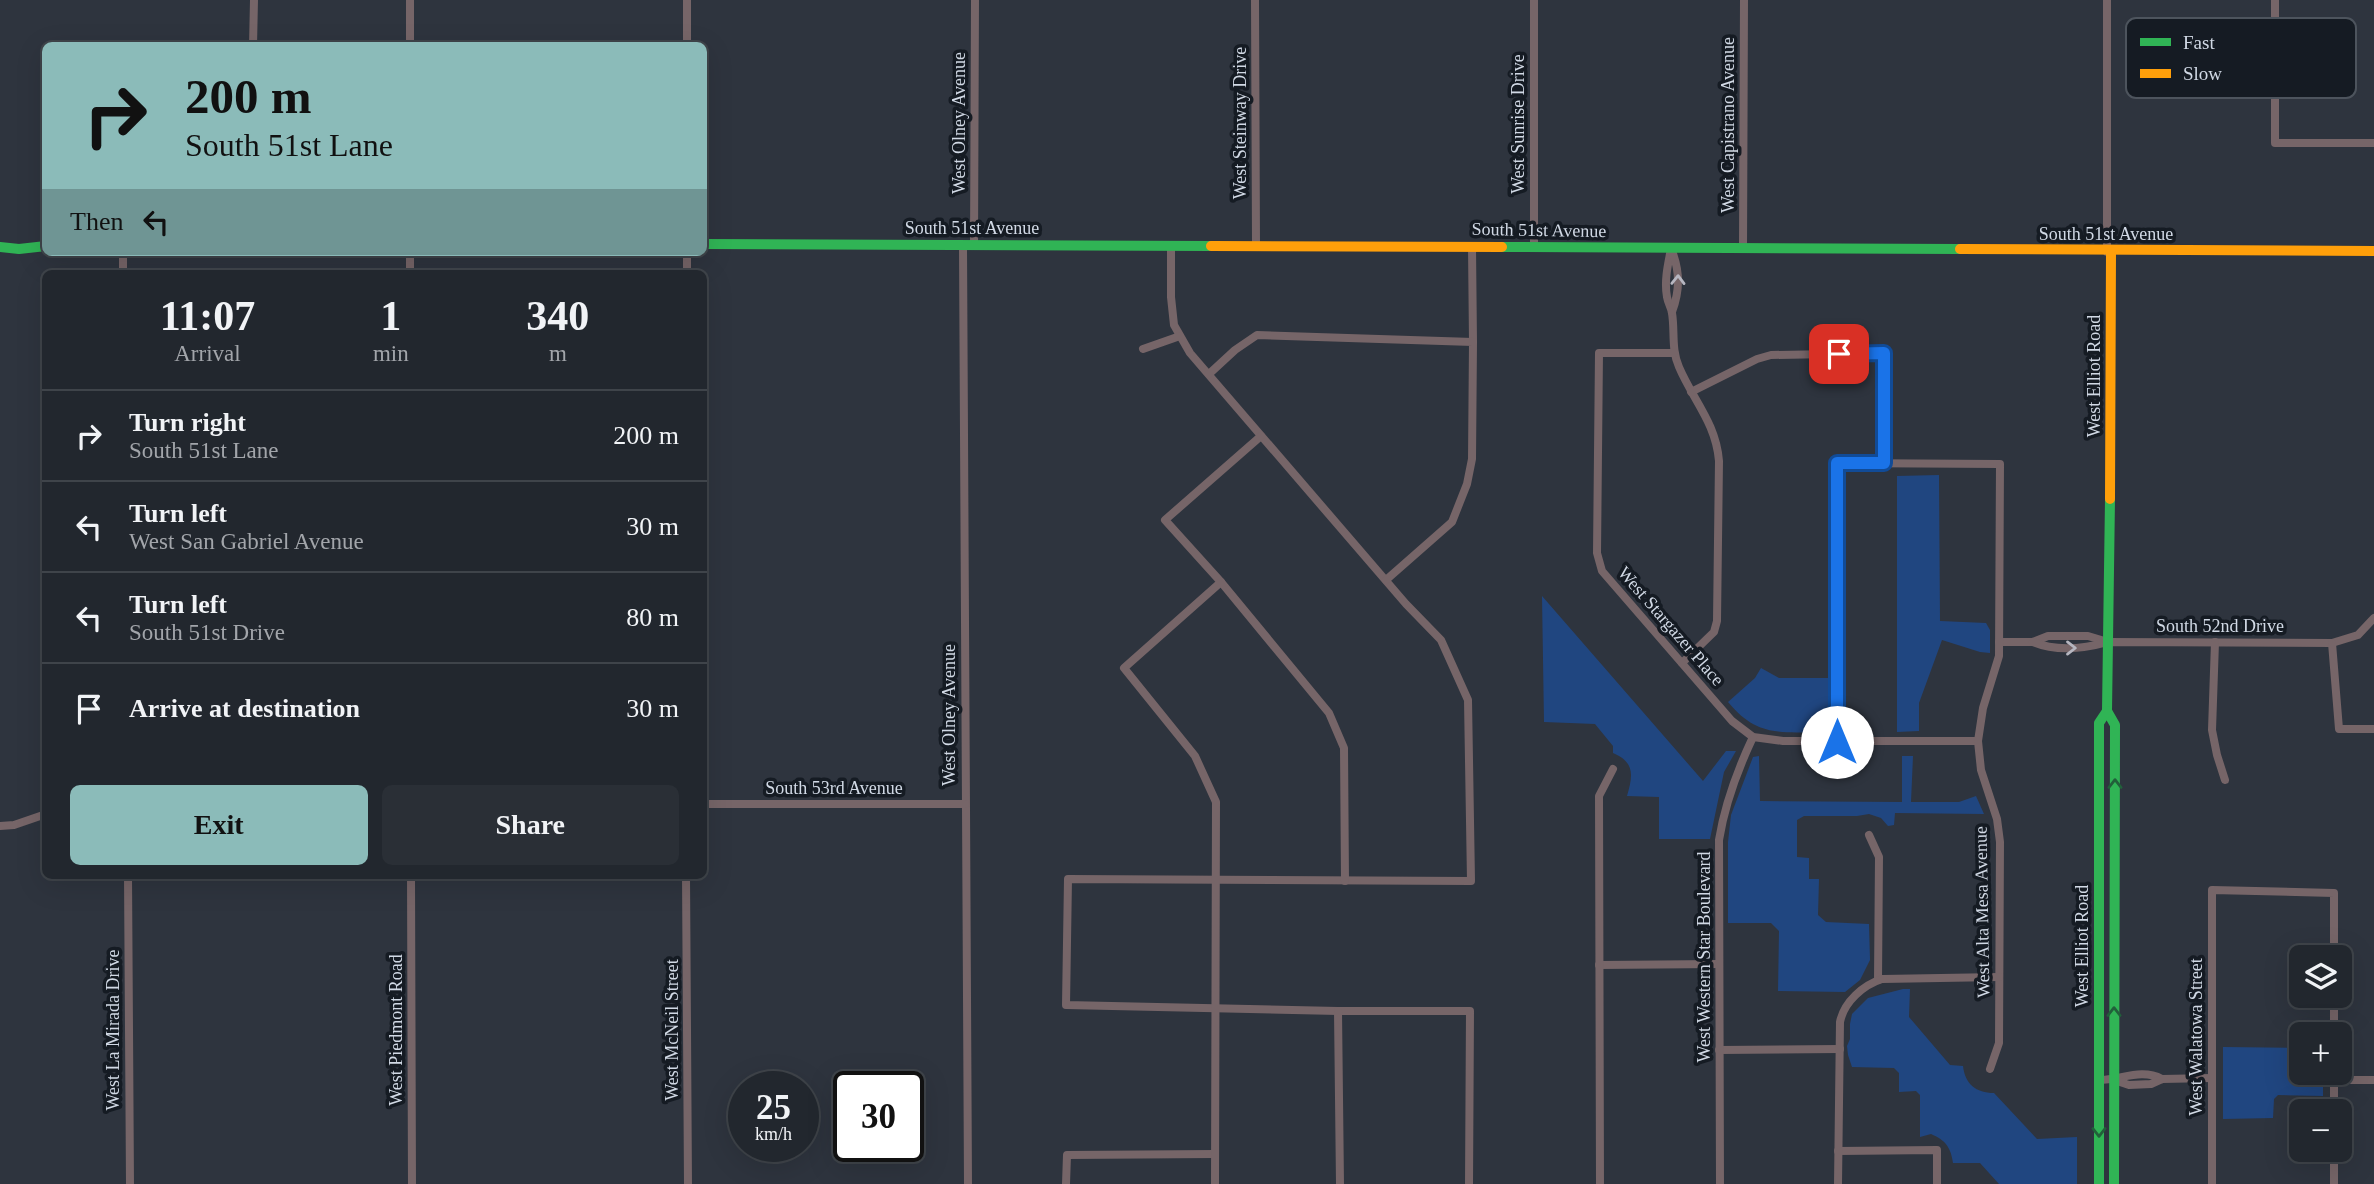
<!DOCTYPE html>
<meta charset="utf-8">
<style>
body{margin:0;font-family:Georgia,serif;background:#2a2f36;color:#f1f3f6;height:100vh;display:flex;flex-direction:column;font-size:26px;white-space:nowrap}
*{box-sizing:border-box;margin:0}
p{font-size:23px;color:#a2a5aa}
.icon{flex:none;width:38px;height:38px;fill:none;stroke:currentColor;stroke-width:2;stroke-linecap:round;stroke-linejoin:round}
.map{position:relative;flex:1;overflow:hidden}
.side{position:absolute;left:42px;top:270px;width:665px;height:609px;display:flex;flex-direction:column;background:#22272e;border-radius:10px;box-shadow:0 7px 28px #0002,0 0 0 2px #3f444a}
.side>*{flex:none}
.hud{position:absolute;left:42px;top:42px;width:665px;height:214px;border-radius:10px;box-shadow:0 7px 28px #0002,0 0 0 2px #3f444a;background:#8bbbb9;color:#111;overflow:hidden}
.controls{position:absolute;left:2289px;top:945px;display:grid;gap:14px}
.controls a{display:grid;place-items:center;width:63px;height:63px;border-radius:10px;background:#22272e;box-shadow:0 7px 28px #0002,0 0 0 2px #3f444a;font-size:35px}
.speed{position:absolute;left:728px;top:1071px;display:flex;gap:14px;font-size:35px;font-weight:700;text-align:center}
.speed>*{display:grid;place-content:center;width:91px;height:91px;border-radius:50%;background:#22272e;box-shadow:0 7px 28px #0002,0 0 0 2px #3f444a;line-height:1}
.speed small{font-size:18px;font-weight:400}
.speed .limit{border:4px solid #111;border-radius:10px;background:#fff;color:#111}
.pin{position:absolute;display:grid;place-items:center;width:60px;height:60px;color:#fff;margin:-30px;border-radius:14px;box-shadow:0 4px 10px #0006}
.me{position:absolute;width:77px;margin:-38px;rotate:0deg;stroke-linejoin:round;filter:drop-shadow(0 0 5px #0008)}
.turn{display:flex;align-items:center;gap:24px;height:147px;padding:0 28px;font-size:32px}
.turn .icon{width:91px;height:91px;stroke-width:2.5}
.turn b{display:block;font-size:49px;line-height:60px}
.then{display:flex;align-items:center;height:66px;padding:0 28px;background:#0003;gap:14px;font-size:26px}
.eta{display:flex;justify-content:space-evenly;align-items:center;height:119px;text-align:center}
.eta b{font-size:42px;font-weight:600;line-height:49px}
.cta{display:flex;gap:14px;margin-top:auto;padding:14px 28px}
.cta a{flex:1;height:80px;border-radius:10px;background:#8bbbb9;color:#111;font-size:28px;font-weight:600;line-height:80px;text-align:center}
.cta a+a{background:#2a2f36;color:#f1f3f6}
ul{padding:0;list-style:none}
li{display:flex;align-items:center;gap:21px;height:91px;padding:0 28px;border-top:2px solid #3f444a}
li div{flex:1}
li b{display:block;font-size:26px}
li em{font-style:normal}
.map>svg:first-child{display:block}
.green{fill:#204680}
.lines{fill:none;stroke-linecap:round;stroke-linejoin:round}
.street{stroke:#766568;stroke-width:8}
.fast{stroke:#30b455;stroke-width:10}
.slow{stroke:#ff9f0a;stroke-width:10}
.oneway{stroke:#b6b6c0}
.oneway2{stroke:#21603a}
.route-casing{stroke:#114b97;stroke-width:18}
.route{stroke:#1a73e8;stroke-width:12}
.labels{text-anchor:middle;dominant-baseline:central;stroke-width:7;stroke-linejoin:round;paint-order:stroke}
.street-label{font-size:18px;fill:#d1d9e5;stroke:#151b23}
.key{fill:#151b23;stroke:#4d545d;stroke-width:2}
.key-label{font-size:19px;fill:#d1d9e5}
</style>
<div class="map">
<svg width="2374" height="1184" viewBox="0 0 2374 1184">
<rect width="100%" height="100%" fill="#2e343e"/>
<g class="green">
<path d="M1939 475 1940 621 1986 623 1990 630V653L1980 652 1942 640 1919 703V731L1897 732V476Z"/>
<path d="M1542 596 1703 781 1726 751H1736L1724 772 1710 839H1659V797L1627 796C1633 776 1635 762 1613 753V746L1595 724 1544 722Z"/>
<path d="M1761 668 1779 678H1828L1829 722 1818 733C1778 732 1756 736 1728 702L1755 678Z"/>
<path d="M1759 756 1760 801 1902 802V756H1913L1911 802H1959L1976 796 1984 814 1895 813 1894 825 1888 826 1881 818 1869 814 1857 816H1804L1797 820V857L1809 858V879H1819L1818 915 1826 922 1869 924 1870 960 1860 980 1845 992 1778 991 1779 931 1771 923H1728V842L1731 815 1753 757Z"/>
<path d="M1903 989H1910L1909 1017 1950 1065 1963 1066C1965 1084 1976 1093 1994 1093L2037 1139 2077 1137V1184H1999L1980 1163H1953C1951 1147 1945 1140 1931 1134L1920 1137V1095L1916 1091 1899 1092V1073L1894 1068 1852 1067 1848 1055 1847 1046 1850 1039V1024L1852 1014 1868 998Z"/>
<path d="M2223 1047 2301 1048V1073H2323V1096L2278 1095 2274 1099 2273 1118 2223 1119Z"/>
</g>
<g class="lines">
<g class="street">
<path d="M687 0V46"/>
<path d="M1255 0 1256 245"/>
<path d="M1534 0V248"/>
<path d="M2275 0V143H2374"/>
<path d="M253 46 254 0"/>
<path d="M410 46V0"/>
<path d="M1171 245V297L1174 325 1190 353 1406 604 1441 640 1468 700 1471 881 1068 879 1066 1005 1338 1011H1470L1469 1184"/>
<path d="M963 246 968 1184"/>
<path d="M974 246 975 0"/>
<path d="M1472 247 1473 342"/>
<path d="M1671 249C1668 264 1664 281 1667 297 1668 303 1671 307 1672 313 1675 331 1671 349 1679 367 1693 400 1716 423 1719 461L1717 621 1714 632 1682 663"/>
<path d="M1743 249 1744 0"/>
<path d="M1672 251C1680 272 1680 290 1672 312"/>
<path d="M410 252V273"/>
<path d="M2107 252V0"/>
<path d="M123 273V252"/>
<path d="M687 273V252"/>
<path d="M1143 349 1180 336"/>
<path d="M1674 353H1599L1597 553 1602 571 1732 721 1753 737 1783 741H1978"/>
<path d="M1209 374 1235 350 1257 335 1473 342 1472 459 1467 484 1452 522 1386 580"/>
<path d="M1691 392 1757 359 1771 355 1884 353V463"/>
<path d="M1261 436 1165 520 1221 582 1329 713 1344 748 1345 881"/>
<path d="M1999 642H2033L2048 636H2088L2108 642"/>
<path d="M2033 642C2057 652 2083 649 2108 642L2332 643 2358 635 2374 618"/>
<path d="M2215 642 2212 730 2217 755 2225 780"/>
<path d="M2332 643 2339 729H2374"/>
<path d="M1837 742V463L2000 464 1999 656 1983 708 1978 741 1981 770 1997 819 2000 842 1999 1043 1990 1069"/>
<path d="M704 804H965"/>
<path d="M0 826 14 825 46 814"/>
<path d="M1869 835 1879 857 1878 980"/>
<path d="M128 875 130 1184"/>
<path d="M411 875 412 1184"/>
<path d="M686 875 688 1184"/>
<path d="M1599 965 1719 964"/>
<path d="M2334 996V1034"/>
<path d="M1338 1011 1340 1184"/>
<path d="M1719 1050 1840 1049"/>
<path d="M2334 1073V1111"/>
<path d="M2099 1080C2121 1080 2141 1068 2162 1079"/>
<path d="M2114 1080 2129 1085 2151 1084 2162 1079 2212 1078"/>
<path d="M2334 1080H2374"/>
<path d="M2334 1150V1184"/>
<path d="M1838 1151 1937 1150V1184"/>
<path d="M1066 1184 1067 1155 1215 1154"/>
<path d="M1215 1184 1216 802 1195 756 1124 668 1221 582"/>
<path d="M1600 1184 1599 796 1613 769"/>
<path d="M1720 1184 1719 840C1725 803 1737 771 1753 737"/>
<path d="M1838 1184 1840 1022C1844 1002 1863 985 1882 979L1999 977"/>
<path d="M2212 1184V890L2334 893V957"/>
</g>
<g class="fast">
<path d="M704 244 1211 246"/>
<path d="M0 247 19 249 46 246"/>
<path d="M1502 247 1960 249"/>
<path d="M2110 499 2107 711 2115 725 2114 1184"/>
<path d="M2099 1184V723L2107 711"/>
</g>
<g class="slow">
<path d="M1211 246 1502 247"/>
<path d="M1960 249 2374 251"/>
<path d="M2110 499 2111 252"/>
</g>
</g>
<defs><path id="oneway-chevron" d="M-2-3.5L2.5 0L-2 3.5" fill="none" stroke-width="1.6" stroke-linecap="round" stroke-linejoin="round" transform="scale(1.75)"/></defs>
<g class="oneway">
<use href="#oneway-chevron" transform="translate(1678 280) rotate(-89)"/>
<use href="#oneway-chevron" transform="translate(2071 648)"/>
</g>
<g class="oneway2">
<use href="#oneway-chevron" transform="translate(2115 784) rotate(-90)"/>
<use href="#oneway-chevron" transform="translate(2114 1012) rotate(-90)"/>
<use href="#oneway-chevron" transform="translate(2099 1132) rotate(90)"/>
</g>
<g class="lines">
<g class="route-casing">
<path id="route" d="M1837 742V463H1884V353L1839 354"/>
</g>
<use href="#route" class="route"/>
</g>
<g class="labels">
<g class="street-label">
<text transform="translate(959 123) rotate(-90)">West Olney Avenue</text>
<text transform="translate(1240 123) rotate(-90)">West Steinway Drive</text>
<text transform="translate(1518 124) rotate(-90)">West Sunrise Drive</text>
<text transform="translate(1728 125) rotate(-90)">West Capistrano Avenue</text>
<text x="972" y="228">South 51st Avenue</text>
<text transform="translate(1539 230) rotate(1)">South 51st Avenue</text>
<text x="2106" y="234">South 51st Avenue</text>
<text transform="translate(2094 376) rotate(-90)">West Elliot Road</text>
<text transform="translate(1671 626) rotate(49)">West Stargazer Place</text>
<text x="2220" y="626">South 52nd Drive</text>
<text transform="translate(949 715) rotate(-90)">West Olney Avenue</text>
<text x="834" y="788">South 53rd Avenue</text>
<text transform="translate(1982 912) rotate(-91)">West Alta Mesa Avenue</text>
<text transform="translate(2082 946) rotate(-90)">West Elliot Road</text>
<text transform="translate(1704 957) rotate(-90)">West Western Star Boulevard</text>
<text transform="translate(113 1030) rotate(-90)">West La Mirada Drive</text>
<text transform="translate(396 1030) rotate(-90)">West Piedmont Road</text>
<text transform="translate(672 1030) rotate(-90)">West McNeil Street</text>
<text transform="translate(2196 1037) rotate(-90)">West Walatowa Street</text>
</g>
</g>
<rect x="2126" y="18" width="230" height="80" rx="10" class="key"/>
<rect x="2140" y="38" width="31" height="8" fill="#30b455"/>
<rect x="2140" y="69" width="31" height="9" fill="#ff9f0a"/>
<g class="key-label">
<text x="2183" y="49">Fast</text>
<text x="2183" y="80">Slow</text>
</g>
</svg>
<div class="controls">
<a><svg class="icon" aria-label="layers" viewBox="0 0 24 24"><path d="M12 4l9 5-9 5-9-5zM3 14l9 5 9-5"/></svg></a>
<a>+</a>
<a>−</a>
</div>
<div class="speed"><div>25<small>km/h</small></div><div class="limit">30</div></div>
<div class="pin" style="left:1839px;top:354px;background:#d93025"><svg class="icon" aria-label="arrive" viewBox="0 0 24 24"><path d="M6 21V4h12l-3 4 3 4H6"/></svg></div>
<svg class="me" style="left:1837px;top:742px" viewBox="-20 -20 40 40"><circle r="19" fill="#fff"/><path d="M0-13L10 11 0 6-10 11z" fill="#1a73e8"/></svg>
<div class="hud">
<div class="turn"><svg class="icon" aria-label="right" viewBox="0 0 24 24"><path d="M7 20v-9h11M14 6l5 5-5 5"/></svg><div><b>200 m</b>South 51st Lane</div></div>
<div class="then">Then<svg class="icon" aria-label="left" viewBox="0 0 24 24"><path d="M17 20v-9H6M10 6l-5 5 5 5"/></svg></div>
</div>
<section class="side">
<div class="eta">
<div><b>11:07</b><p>Arrival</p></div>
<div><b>1</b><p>min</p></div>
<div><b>340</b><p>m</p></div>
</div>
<ul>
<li><svg class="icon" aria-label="right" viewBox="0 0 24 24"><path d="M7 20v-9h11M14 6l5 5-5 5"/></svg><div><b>Turn right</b><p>South 51st Lane</p></div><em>200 m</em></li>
<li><svg class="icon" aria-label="left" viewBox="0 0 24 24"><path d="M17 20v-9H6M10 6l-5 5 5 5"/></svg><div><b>Turn left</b><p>West San Gabriel Avenue</p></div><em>30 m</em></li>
<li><svg class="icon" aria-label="left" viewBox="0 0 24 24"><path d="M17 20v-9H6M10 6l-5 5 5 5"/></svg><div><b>Turn left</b><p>South 51st Drive</p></div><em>80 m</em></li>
<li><svg class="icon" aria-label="arrive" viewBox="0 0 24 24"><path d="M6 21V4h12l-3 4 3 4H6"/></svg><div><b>Arrive at destination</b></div><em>30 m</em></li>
</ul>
<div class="cta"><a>Exit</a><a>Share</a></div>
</section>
</div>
